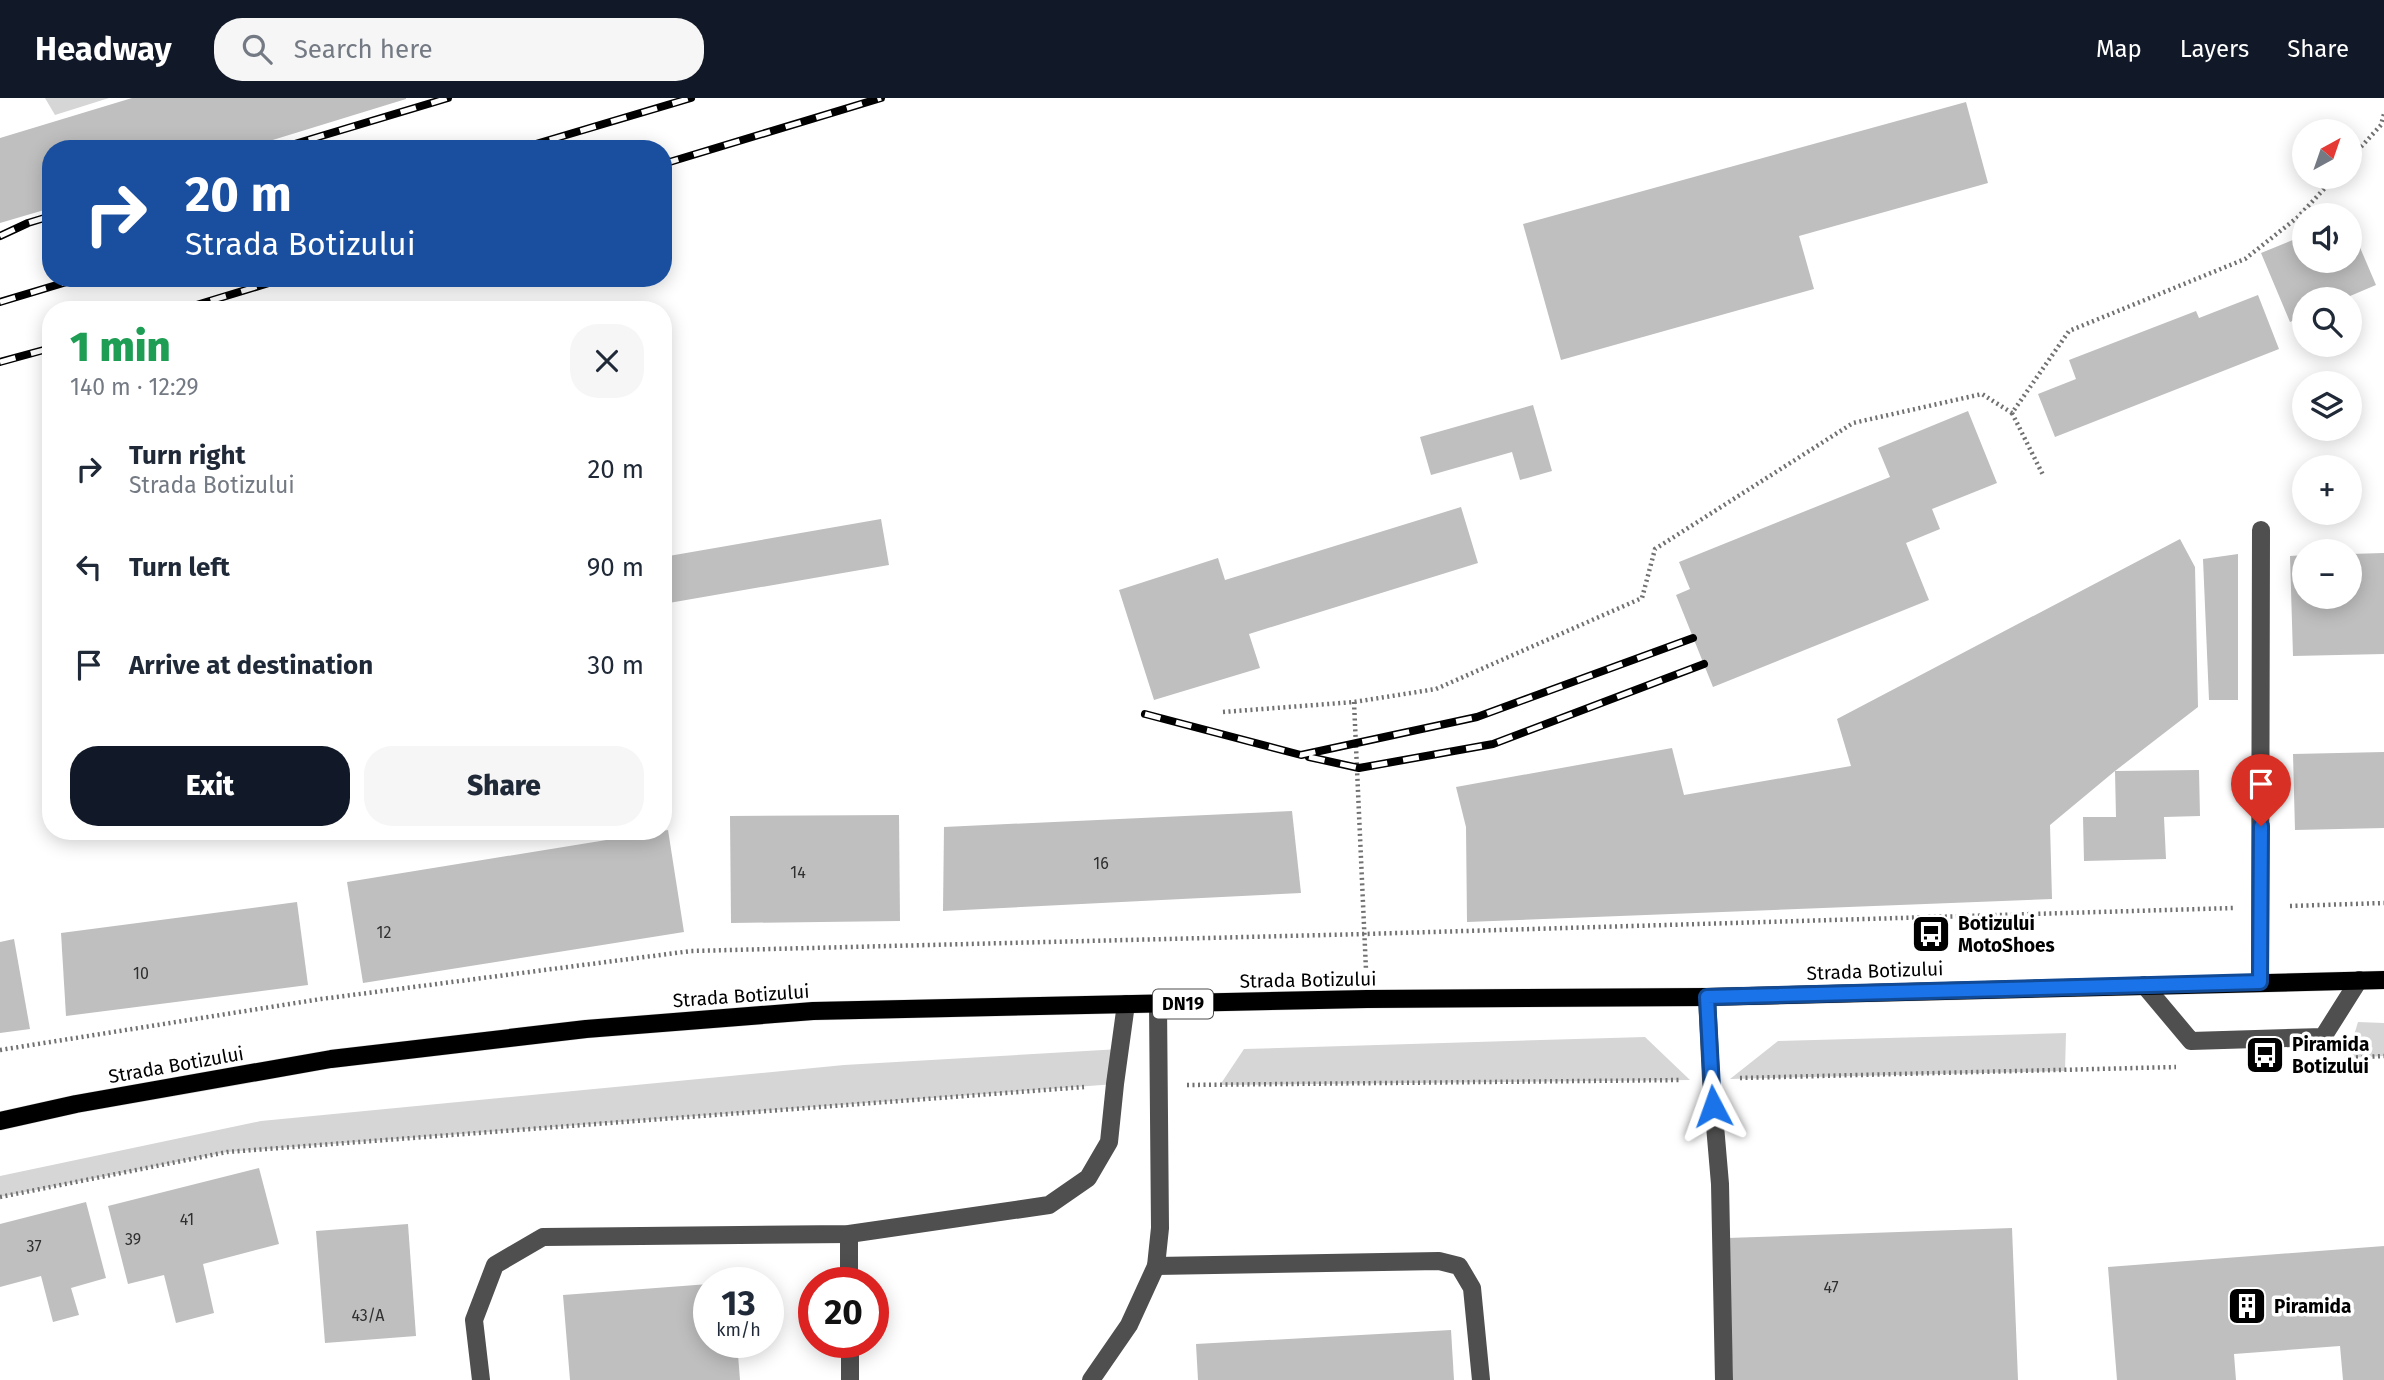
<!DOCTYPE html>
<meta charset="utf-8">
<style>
body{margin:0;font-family:"Fira Sans",sans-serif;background:#f6f6f7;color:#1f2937;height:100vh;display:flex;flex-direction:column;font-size:26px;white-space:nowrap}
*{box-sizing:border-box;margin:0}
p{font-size:23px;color:#747a83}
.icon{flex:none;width:38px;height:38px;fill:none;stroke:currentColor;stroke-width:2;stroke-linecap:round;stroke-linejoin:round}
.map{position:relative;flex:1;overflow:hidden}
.details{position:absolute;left:42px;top:203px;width:630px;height:539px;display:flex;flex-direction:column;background:#fff;border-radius:28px;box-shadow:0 4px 18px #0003}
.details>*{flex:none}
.banner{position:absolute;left:42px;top:42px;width:630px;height:147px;border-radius:28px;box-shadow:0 4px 18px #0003;background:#1a4fa0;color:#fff;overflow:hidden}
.needle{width:46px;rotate:40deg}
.tools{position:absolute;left:2292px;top:21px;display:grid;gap:14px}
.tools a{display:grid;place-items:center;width:70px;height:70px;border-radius:50%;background:#fff;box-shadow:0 4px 18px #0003;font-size:35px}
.speed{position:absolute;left:693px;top:1169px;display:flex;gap:14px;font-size:35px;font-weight:700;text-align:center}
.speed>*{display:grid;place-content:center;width:91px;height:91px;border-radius:50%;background:#fff;box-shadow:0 4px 18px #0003;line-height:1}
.speed small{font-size:18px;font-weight:400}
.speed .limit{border:10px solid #d22;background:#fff;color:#111}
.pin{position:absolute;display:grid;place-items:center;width:60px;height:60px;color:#fff;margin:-72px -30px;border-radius:50% 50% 50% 0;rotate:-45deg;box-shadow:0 0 7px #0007}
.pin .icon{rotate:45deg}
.me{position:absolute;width:77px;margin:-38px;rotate:356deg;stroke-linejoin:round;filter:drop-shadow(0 0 5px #0008)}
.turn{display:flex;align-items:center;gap:24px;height:147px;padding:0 28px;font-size:32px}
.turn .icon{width:91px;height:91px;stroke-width:2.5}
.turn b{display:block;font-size:49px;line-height:60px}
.round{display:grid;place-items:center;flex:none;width:74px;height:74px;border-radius:28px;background:#f6f6f7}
.overview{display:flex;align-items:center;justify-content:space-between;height:119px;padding:0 28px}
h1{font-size:42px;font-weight:800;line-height:52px;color:#1e9e55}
.button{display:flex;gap:14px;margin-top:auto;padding:14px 28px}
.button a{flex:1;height:80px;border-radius:28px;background:#111827;color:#fff;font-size:28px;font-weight:800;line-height:80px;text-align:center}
.button a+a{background:#f6f6f7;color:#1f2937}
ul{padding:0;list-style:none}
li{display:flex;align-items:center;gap:21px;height:98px;padding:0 28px}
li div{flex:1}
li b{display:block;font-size:26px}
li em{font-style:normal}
header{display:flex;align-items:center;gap:42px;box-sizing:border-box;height:98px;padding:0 35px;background:#111827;color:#fff}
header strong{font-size:33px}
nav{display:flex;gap:38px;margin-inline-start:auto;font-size:24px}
.search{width:490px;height:63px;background:#f6f6f7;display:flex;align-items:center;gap:18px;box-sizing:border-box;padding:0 24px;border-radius:28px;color:#747a83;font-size:26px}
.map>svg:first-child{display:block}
.green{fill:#d6d6d6}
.building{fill:#bfbfbf}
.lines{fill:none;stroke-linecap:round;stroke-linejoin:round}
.major-casing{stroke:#dbdbdb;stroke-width:19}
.path{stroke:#717171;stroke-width:4.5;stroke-dasharray:2 3.5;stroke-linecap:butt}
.minor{stroke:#4f4f4f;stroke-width:18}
.major{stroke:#000;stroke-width:18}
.rail-casing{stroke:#000;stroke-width:8}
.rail{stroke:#fff;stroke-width:5;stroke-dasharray:16;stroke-linecap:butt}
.route-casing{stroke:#114b97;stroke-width:18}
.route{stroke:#1a73e8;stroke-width:12}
.labels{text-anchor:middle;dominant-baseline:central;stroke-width:7;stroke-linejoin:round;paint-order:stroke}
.number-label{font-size:16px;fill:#303030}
.shield{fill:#fff;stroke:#4c4c4c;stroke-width:2}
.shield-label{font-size:18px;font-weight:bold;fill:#000}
.poi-label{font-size:19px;font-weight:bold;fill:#000;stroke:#fff;text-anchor:start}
.street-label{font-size:19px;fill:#000;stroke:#fff}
</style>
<header>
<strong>Headway</strong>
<div class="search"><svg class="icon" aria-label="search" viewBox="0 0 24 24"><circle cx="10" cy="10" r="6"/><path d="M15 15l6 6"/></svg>Search here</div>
<nav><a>Map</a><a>Layers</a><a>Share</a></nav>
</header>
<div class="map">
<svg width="2384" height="1282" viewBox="0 0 2384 1282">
<rect width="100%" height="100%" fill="#fff"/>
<g class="green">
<path d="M45 0H109L55 17Z"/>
<path d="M2358 924 2384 925V958L2347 960Z"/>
<path d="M2066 935 2065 973 1730 981 1778 943Z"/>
<path d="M1645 939 1690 982 1220 987 1244 951Z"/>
<path d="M1120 951 1115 986 227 1054 0 1099V1078L261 1023 844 967Z"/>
</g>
<g class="building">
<path d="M132 0H406V1L243 51H51V110L0 125V40Z"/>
<path d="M1966 4 1988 85 1799 138 1814 191 1561 262 1523 126Z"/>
<path d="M2350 126 2376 187 2343 201H2305V217L2290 224 2261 155 2305 137V163H2350Z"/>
<path d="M2258 197 2279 251 2055 339 2038 296 2076 281 2069 262 2196 213 2199 220Z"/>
<path d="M1533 307 1552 373 1520 382 1512 354 1431 377 1420 339Z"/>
<path d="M1968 313 1997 385 1932 411 1940 431 1906 445 1929 502 1713 589 1676 497 1690 491 1679 464 1890 379 1878 350Z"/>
<path d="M1461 409 1478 465 1249 536 1260 570 1154 602 1119 492 1218 460 1225 482Z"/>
<path d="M881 421 889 467 663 506V459Z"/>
<path d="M2180 441 2195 469 2198 609 2115 673 2050 727 2052 801 1467 824 1466 729 1456 689 1672 650 1684 697 1851 668 1837 621Z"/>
<path d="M2384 455V556L2293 558 2290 458 2305 457V499H2350V456Z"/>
<path d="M2238 456V602H2209L2203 461Z"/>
<path d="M2384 654V730L2295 732 2293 656Z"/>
<path d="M2199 672 2200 718 2164 719 2166 761 2084 763 2083 719H2116L2115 673Z"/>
<path d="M1292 713 1301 795 943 813 944 729Z"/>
<path d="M899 717 900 823 731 825 730 718Z"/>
<path d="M668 732 684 834 363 885 347 784Z"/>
<path d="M297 804 308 887 66 918 61 835Z"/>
<path d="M14 841 30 931 0 935V844Z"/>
<path d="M259 1070 279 1146 203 1166 214 1215 176 1225 164 1177 128 1186 108 1108Z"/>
<path d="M86 1104 106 1180 71 1190 79 1217 53 1224 41 1178 0 1189V1126Z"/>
<path d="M408 1126 416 1238 325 1245 316 1133Z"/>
<path d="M2012 1130 2018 1282H1733L1727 1140Z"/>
<path d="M2384 1148V1282H2343L2340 1248 2234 1256 2236 1282H2117L2108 1169Z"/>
<path d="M709 1186V1244H737L740 1282H570L563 1197Z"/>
<path d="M1451 1232 1454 1282H1198L1196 1246Z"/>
</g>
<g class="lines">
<g class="major-casing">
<path id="major" d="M0 1023 76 1006 331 961 586 931 813 913 1367 901 1707 899 2384 882"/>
</g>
<g class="path">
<path d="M2350 61 2381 27 2384 16"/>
<path d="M2012 315 2043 377"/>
<path d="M1354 604 1366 872"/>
<path d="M1223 614 1354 604 1436 591 1642 500 1655 451 1853 325 1982 296 2012 315 2069 233 2245 161 2298 119 2335 79"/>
<path d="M2290 808 2384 805"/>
<path d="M0 952 321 901 691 853 1365 836 2233 810"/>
<path d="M2345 960 2384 958"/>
<path d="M1740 980 2176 969"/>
<path d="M1187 987 1682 982"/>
<path d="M0 1099 227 1054 1084 989"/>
</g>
<g class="minor">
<path d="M2260 884 2261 432"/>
<path d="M2144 887 2191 943 2323 939 2359 882"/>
<path d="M1707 899 1711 981 1720 1086 1724 1282"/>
<path d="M849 1136V1185"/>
<path d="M1156 1168 1439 1163 1459 1168 1472 1190 1481 1282"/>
<path d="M850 1244V1282"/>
<path d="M481 1282 474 1222 495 1167 543 1139 849 1136 1049 1107 1088 1080 1109 1044 1115 986 1126 906"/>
<path d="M1091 1282 1129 1227 1156 1168 1160 1130 1158 906"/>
</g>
<use href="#major" class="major"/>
<g class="rail-casing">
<g id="rail">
<path d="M278 51 448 0"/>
<path d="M519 51 691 0"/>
<path d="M663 66 881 0"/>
<path d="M0 138 28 125 51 118"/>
<path d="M0 204 80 180"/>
<path d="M180 212 285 180"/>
<path d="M0 264 51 250"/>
<path d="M1145 616 1301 657 1477 619 1693 540"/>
<path d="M1309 659 1359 670 1493 646 1704 566"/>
</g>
</g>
<use href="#rail" class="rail"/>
</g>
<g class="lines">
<g class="route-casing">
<path id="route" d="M1713 1008 1707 899 2260 884 2261 728"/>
</g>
<use href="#route" class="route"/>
</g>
<defs>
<g id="bus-square" transform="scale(2.0125)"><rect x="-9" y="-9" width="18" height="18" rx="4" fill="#000" stroke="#fff"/><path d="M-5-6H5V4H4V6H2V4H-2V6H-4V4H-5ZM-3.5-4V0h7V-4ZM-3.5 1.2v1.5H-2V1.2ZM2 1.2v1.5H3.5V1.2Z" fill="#fff"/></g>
<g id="building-square" transform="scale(2.0125)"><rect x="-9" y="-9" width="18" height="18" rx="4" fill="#000" stroke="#fff"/><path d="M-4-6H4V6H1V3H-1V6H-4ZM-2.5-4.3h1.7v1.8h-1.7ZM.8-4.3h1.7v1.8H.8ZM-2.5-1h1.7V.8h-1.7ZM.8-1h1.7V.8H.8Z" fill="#fff"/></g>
</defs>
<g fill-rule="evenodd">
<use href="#bus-square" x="1931" y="836"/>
<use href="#bus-square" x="2265" y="957"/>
<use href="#building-square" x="2247" y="1208"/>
</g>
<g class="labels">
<g class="number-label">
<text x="1101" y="765">16</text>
<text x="798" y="774">14</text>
<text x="384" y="834">12</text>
<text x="141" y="875">10</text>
<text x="187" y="1121">41</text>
<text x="133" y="1141">39</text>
<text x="34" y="1148">37</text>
<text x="1831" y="1189">47</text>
<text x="368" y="1217">43/A</text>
</g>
<rect class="shield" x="1153" y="891.5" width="60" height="29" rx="5"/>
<g class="shield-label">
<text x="1183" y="906">DN19</text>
</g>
<g class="poi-label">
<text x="1958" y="825">Botizului<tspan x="1958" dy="22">MotoShoes</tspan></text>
<text x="2292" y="946">Piramida<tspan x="2292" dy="22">Botizului</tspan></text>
<text x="2274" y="1208">Piramida</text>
</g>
<g class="street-label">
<text transform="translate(1875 873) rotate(-2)">Strada Botizului</text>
<text transform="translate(1308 882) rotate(-1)">Strada Botizului</text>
<text transform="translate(741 898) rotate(-4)">Strada Botizului</text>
<text transform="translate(176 967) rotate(-10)">Strada Botizului</text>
</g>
</g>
</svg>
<div class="tools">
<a><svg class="needle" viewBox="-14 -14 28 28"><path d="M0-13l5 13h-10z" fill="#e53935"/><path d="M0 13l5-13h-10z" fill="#747a83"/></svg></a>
<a><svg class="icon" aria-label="sound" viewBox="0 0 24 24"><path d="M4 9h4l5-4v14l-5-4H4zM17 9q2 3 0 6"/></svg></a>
<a><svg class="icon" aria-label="search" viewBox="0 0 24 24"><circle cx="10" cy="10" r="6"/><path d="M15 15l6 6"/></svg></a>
<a><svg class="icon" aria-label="layers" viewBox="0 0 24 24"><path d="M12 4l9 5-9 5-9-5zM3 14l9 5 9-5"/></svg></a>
<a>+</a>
<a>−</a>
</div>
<div class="speed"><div>13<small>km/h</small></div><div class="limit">20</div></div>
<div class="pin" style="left:2261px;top:728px;background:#d93025"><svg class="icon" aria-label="arrive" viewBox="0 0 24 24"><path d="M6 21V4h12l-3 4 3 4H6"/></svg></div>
<svg class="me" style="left:1713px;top:1008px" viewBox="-20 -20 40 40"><path d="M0-17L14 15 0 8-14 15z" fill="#1a73e8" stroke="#fff" stroke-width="4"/></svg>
<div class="banner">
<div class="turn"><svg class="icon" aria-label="right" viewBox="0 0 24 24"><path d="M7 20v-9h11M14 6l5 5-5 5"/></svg><div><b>20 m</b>Strada Botizului</div></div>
</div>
<section class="details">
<div class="overview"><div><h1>1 min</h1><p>140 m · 12:29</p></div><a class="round"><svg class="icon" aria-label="close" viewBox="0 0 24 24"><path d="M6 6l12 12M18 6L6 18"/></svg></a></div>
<ul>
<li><svg class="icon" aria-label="right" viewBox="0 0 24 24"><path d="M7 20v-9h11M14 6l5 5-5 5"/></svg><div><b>Turn right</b><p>Strada Botizului</p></div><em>20 m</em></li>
<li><svg class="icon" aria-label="left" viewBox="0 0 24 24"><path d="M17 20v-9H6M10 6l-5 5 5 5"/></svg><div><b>Turn left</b></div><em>90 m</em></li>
<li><svg class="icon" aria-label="arrive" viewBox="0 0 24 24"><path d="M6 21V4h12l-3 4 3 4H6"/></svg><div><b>Arrive at destination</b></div><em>30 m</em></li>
</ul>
<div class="button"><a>Exit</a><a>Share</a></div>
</section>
</div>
